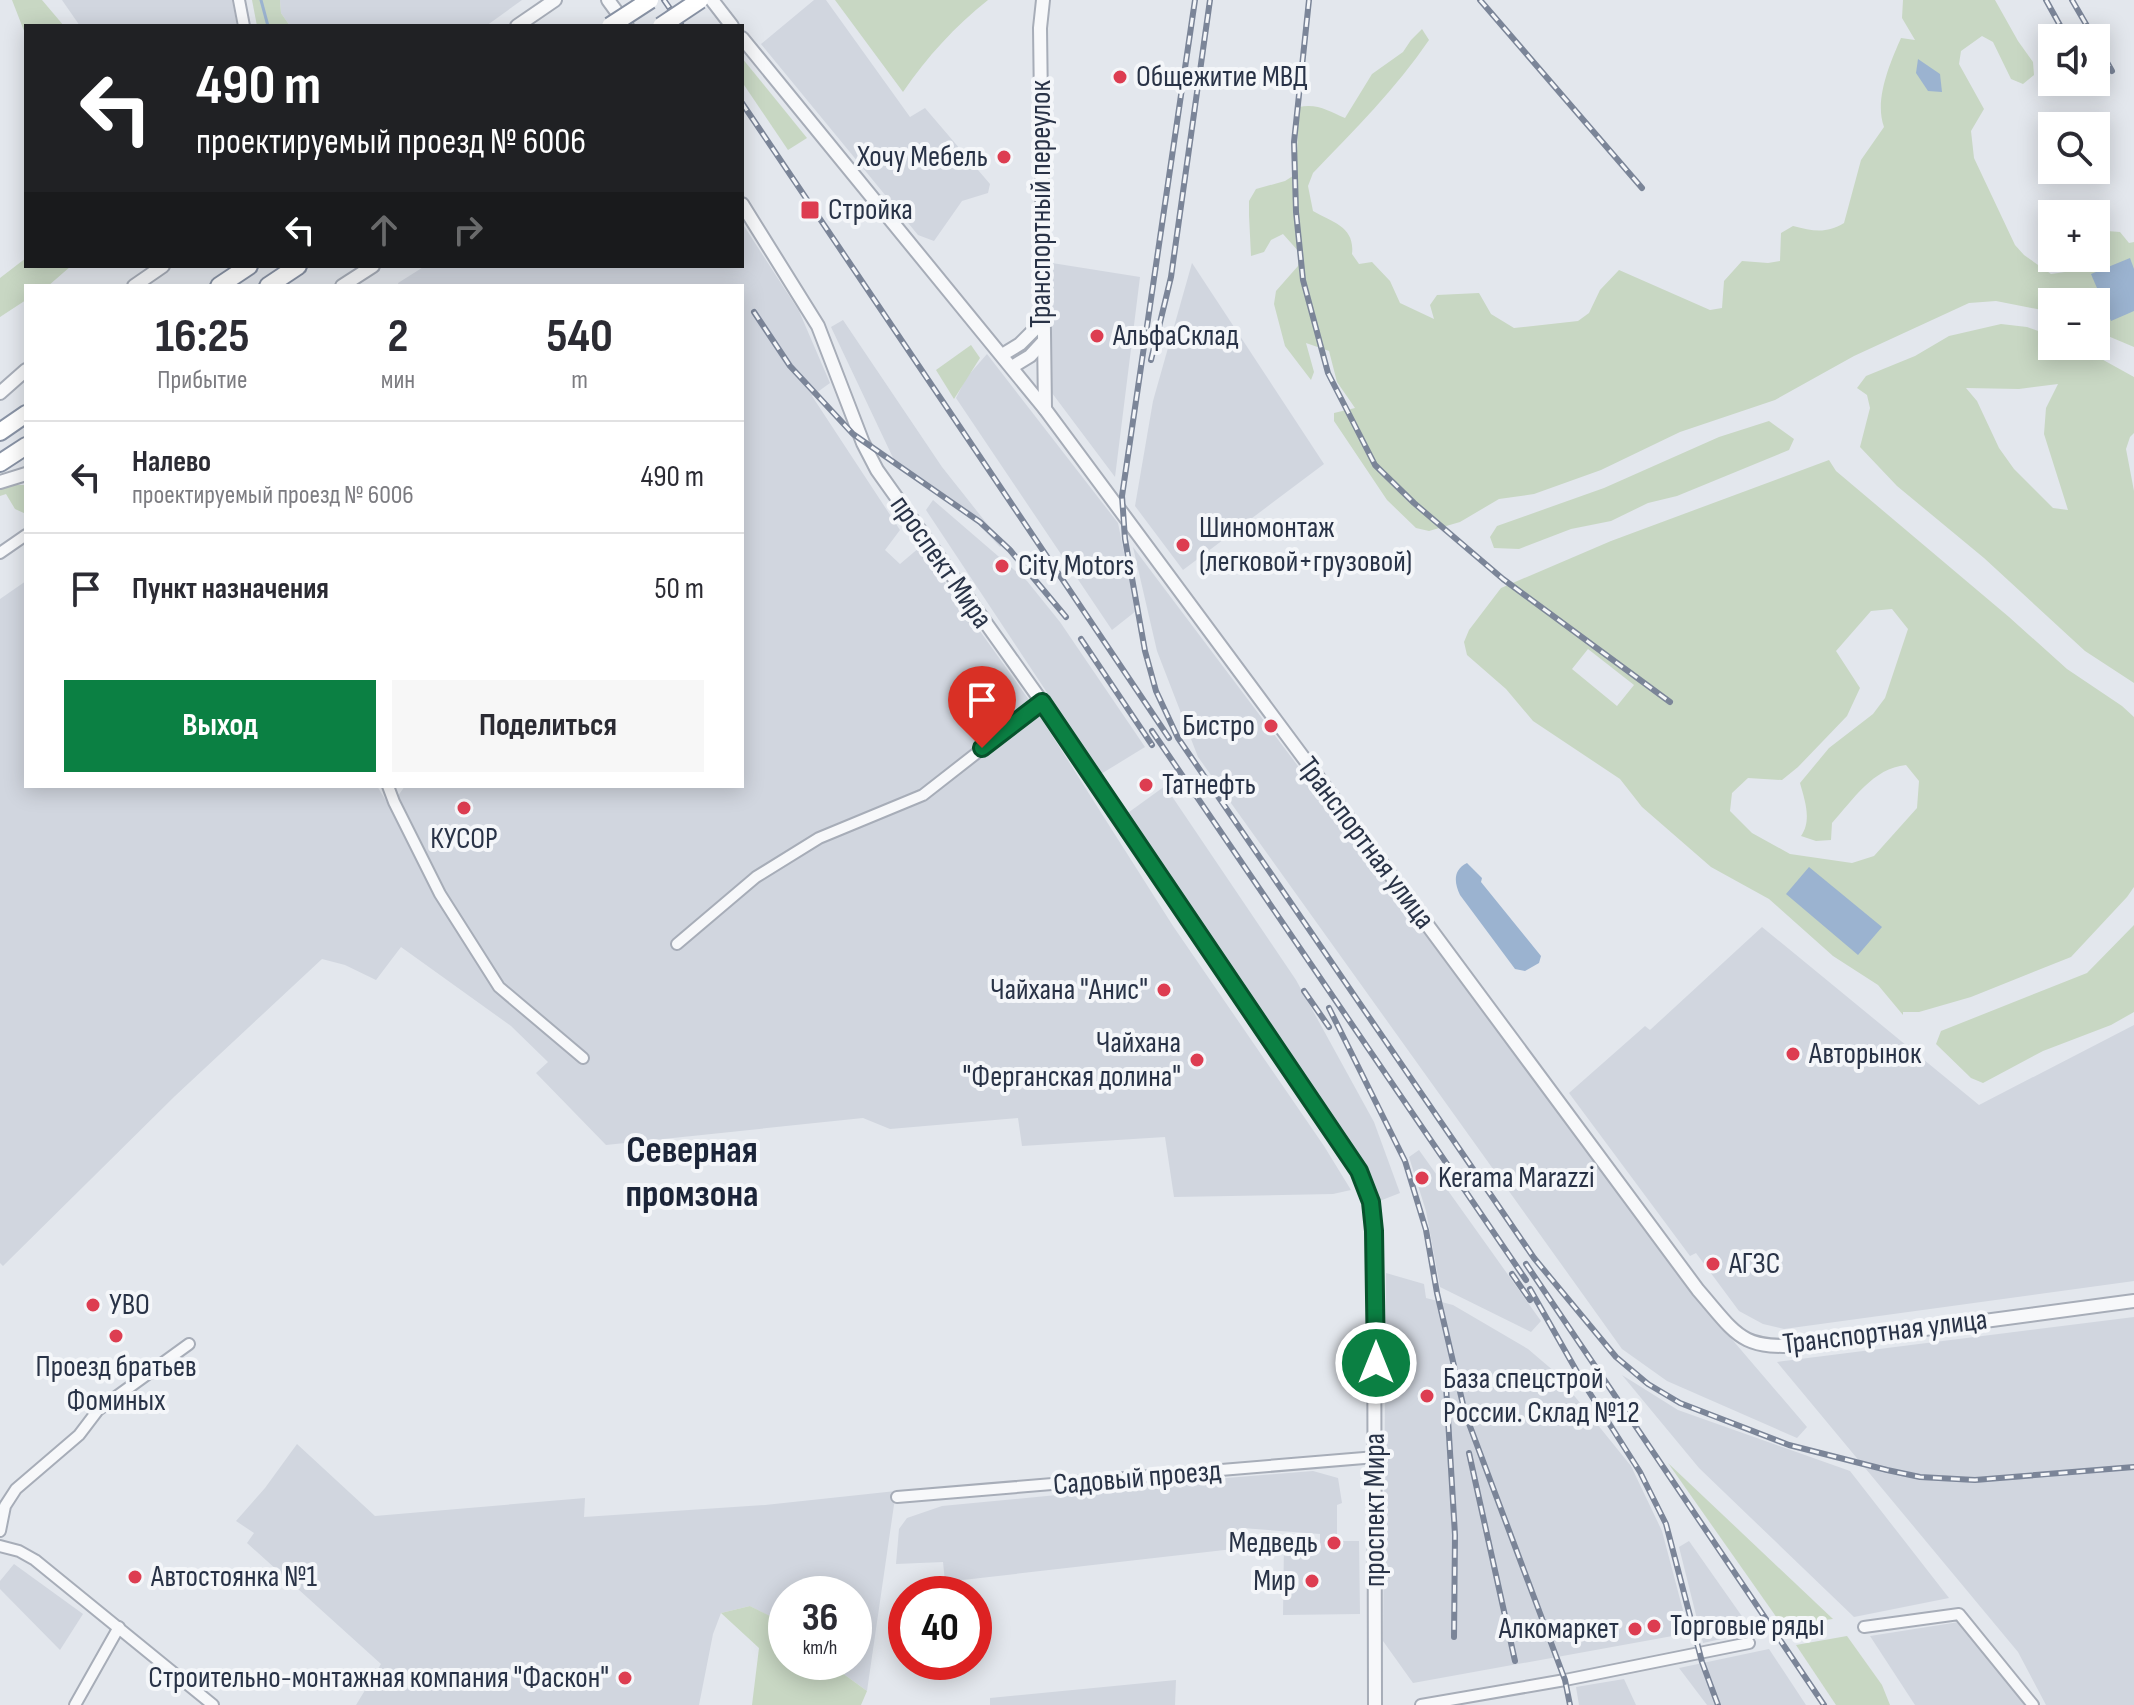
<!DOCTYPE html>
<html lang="ru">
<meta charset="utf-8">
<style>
body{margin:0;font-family:"Sofia Sans Condensed",sans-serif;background:#f7f7f7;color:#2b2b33;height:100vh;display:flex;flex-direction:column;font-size:30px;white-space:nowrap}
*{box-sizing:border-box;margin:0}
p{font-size:26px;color:#7c7c81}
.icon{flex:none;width:44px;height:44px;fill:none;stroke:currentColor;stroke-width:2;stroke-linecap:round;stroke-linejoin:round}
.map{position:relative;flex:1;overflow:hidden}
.details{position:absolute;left:24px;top:284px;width:720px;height:504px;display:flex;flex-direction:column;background:#fff;border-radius:0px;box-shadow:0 4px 20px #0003}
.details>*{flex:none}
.banner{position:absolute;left:24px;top:24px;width:720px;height:244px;border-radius:0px;box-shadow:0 4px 20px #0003;background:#202124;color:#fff;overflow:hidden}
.buttons{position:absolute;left:2038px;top:24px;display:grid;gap:16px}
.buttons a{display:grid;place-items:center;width:72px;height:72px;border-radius:0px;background:#fff;box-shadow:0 4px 20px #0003;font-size:40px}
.speed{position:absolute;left:768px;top:1576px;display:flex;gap:16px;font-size:40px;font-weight:700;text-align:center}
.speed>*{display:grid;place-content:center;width:104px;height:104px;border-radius:50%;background:#fff;box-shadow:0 4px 20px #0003;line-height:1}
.speed small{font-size:20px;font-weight:400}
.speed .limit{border:12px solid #d22;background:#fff;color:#111}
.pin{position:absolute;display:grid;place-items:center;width:68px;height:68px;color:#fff;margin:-82px -34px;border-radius:50% 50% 50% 0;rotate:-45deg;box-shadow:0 0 8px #0007}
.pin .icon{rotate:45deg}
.me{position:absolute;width:88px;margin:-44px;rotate:0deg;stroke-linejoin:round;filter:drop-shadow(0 0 6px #0008)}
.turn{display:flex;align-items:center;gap:28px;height:168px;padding:0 40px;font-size:36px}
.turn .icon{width:104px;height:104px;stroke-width:2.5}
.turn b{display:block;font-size:56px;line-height:68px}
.lanes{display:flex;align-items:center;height:76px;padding:0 40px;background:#0003;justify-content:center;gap:40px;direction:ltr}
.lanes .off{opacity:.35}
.eta{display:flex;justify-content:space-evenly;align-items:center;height:136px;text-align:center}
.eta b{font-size:48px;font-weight:700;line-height:56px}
.primary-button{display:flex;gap:16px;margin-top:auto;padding:16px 40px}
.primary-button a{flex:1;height:92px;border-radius:0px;background:#0b8043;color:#fff;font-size:32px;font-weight:700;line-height:92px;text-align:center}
.primary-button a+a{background:#f7f7f7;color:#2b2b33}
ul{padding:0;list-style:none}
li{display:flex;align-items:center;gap:24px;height:112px;padding:0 40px;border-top:2px solid #e1e1e2}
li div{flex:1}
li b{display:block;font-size:30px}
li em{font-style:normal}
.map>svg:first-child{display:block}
.built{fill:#d1d6df}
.green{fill:#c8d7c3;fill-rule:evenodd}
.water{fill:#9bb3d0}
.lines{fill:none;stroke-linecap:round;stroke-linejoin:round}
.stream{stroke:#9bb3d0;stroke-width:3}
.minor-casing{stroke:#a7adb8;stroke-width:14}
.tertiary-casing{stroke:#a7adb8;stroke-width:16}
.trunk-casing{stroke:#8993a5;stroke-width:20}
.minor{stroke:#f7f8fa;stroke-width:10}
.tertiary{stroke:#f7f8fa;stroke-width:12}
.trunk{stroke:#fff;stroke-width:16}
.rail-casing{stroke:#7b8598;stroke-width:6}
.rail{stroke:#f4f6f9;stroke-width:3;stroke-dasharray:9;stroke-linecap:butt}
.trunk-bridge-casing{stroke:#8993a5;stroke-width:20;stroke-linecap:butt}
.trunk-bridge{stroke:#fff;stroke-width:16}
.route-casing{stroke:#07532c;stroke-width:20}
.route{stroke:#0b8043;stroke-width:14}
.poi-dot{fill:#dd3d51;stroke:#f4f6f9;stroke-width:3}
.labels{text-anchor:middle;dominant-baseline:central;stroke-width:8;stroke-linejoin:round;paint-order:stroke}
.poi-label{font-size:30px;fill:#293347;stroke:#f4f6f9;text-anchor:start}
.street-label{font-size:30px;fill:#293347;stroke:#f4f6f9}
.district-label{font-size:38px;font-weight:bold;fill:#1b2438;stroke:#f4f6f9}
</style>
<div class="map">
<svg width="2134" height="1705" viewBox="0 0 2134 1705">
<rect width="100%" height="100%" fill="#e3e7ed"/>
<g class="built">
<path d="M62 0H232L237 26H80Z"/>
<path d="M280 0H522L486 26H290L281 13Z"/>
<path d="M814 0H826L910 117 925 108 990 184 988 193 962 201 934 241 918 235 761 44Z"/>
<path d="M742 223 799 311 830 383 812 396 900 530 885 550 900 564 920 547 1034 707 1173 926 1324 1146 1351 1190 1333 1194 1174 1197 1165 1137 1022 1146 1018 1118 890 1129 863 1118 606 1145 536 1073 548 1062 511 1026 401 947 376 980 345 965 322 959 175 1096 3 1266 0 1263V599L26 581V786H377L390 807 405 786H742V286H399L398 283 425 266H742Z"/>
<path d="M1052 263 1140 277 1115 477 1052 393Z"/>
<path d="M1192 263 1324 464 1183 570 1135 506 1153 401Z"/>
<path d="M843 320 942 467 1003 544 1000 547 969 514 895 462 831 327Z"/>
<path d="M987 354 1118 523 1136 611 1112 630 956 398 966 378Z"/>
<path d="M933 500 1027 581 1060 622 1145 747 1101 774 926 510Z"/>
<path d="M1133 547 1712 1316 1807 1427 1797 1438 1667 1381 1622 1349 1198 757 1157 651Z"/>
<path d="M1165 786 1296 980 1374 1122 1400 1193 1377 1202 1125 815Z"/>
<path d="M1762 927 1979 1105 2134 1025V1281L1784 1329 1763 1324 1739 1311 1696 1253 1690 1256 1569 1093 1645 1026 1650 1030Z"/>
<path d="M1419 1150 1541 1321 1531 1332 1440 1287 1426 1211 1409 1157Z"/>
<path d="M1386 1273 1424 1284 1426 1298 1453 1305 1528 1349 1555 1372 1631 1466 1662 1531 1689 1633 1413 1683 1383 1641Z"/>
<path d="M2134 1317V1705H2046L2018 1652 1777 1362Z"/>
<path d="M1622 1375 1678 1410 1850 1471 1949 1598 1854 1617 1699 1468Z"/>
<path d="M297 1444 375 1516 585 1498 584 1517 765 1505 896 1491 867 1691 827 1662H854V1594H786V1628L781 1622 750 1606 721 1613 713 1634 699 1705H356L381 1664 247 1543 254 1533 236 1521 265 1488Z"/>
<path d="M1313 1471 1338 1478 1342 1503 1337 1505V1541H1359L1360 1614 1283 1615 1284 1542H1320V1534L1242 1528V1548L945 1582 943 1562 896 1564 899 1529 907 1518 942 1506 1057 1495V1492Z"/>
<path d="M1689 1541 1753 1632 1703 1643 1679 1547Z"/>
<path d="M14 1564 83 1614 60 1650 0 1589V1581Z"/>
<path d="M1959 1622 2027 1705H1915L1870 1636Z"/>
<path d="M1769 1649 1806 1705H1707L1679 1668Z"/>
<path d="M1624 1679 1636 1705H1579L1576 1687Z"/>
<path d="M1176 1680 1175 1705H990V1698Z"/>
</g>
<g class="green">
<path d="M12 0H42L64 26H26V36Z"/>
<path d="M252 0H280L281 13 290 26H257Z"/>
<path d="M835 0H988C955 26 927 57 903 92Z"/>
<path d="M1903 0H1995L2018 41 2033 62 2034 75 2023 84 2011 79 1993 42 1982 36 1961 51 1959 64 1984 109 1971 131 1974 158 2015 245 2024 255 2051 274 2065 272 2069 258H2096V234L2107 231 2120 232 2129 243 2134 242V347L2096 331V302H2052V312L1996 301 1969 303 1854 356 1775 400 1680 432 1601 470 1534 494 1499 499 1460 522 1429 531 1416 528 1387 500 1334 421V413L1355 408 1337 382 1329 351 1306 343 1314 372 1311 380 1285 346 1274 304 1276 291 1298 266 1300 253 1283 234 1271 240 1264 252 1251 256 1249 215V201L1256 189 1285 181 1296 174 1299 107C1317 103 1329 111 1345 118L1372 74 1403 52 1411 40 1422 29 1429 40C1396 89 1353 131 1313 173L1308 186 1313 211C1334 223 1355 227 1352 254L1359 264 1372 262 1390 281 1400 303 1434 319 1430 305 1437 295 1479 293 1491 314 1514 328 1578 321 1589 313 1600 290 1619 270 1710 310 1722 308 1724 281 1742 261 1768 263 1780 261 1781 233 1793 226C1813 231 1826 234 1844 223L1861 160 1884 127C1874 100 1890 63 1901 38L1915 40 1902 18Z"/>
<path d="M742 58 807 138 788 150 742 82Z"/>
<path d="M26 258V266H71L48 286H26V300L0 317V278Z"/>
<path d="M2001 324 2027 327 2052 336V346H2078L2134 377V433L2130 437 2126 449 2134 491V683L2085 651 1984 558 1897 486 1860 447 1870 408 1867 395 1857 388 1866 376 1915 356 1949 336ZM2058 384 2046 408 2044 434 2068 510 2053 508 2014 469 1999 448 1977 401 1966 388 2019 389Z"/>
<path d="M971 345 980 358 954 399 936 370Z"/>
<path d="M1769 421 1794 439 1789 450 1677 496 1648 503 1611 521 1571 529 1519 549 1494 548 1490 537 1497 526 1604 488 1719 437Z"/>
<path d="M1829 460 1836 471 2009 617 2067 669 2122 706 2134 717V887L2127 897 2071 957 1971 997 1919 1012H1903V1015L1878 985 1833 956 1769 899 1711 867 1642 807 1620 779 1533 721 1506 689 1467 655 1464 642 1469 630 1501 588 1611 541ZM1892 609 1908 629 1885 698 1873 714 1829 748 1800 783C1805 801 1812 820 1801 836L1816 841 1831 840 1832 823C1853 800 1873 768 1906 765L1919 781 1917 808 1874 856 1852 863 1790 854 1752 833 1730 811 1732 793 1748 778 1782 780 1798 767 1847 716 1860 688 1836 651 1871 611ZM1588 649 1634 685 1617 706 1572 669Z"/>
<path d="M11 485H26V514L15 509 6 494 0 496V488Z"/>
<path d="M2134 925V1012L2111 1025 2043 1051 1983 1083 1971 1078 1936 1044 1941 1031 2087 973Z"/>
<path d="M1668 1463 1833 1619 1782 1625Z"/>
<path d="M750 1606C788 1625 786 1620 786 1662H827L867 1691 861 1705H752L759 1648 721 1613Z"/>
<path d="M1847 1636 1882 1685 1890 1705H1836L1796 1645Z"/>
</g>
<g class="water">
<path d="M1918 59 1940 74 1942 92 1928 91 1916 73Z"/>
<path d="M2130 258 2134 269V311L2111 321 2091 274Z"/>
<path d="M1467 863 1482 878 1481 882 1541 956 1539 963 1525 971 1515 969 1460 895C1454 882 1453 870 1467 863Z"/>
<path d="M1809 867 1882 927 1858 955 1786 894Z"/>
</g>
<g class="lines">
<path class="stream" d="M261 0 268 26"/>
<g class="minor-casing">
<g id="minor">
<path d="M239 0 244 26"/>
<path d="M0 553 26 535"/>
<path d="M388 786 394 802 440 894 499 987 583 1058"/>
<path d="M677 944 756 877 819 838 923 795 1042 702"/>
<path d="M897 1497 1376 1457"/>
<path d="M0 1531 5 1506 16 1489 79 1435 98 1410 189 1344"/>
<path d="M0 1546 19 1551 35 1560 213 1705"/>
<path d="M1864 1627 1959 1614 2033 1705"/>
<path d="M75 1705 119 1627"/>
<path d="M1421 1705 1565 1680 1749 1643"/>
</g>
</g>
<g class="tertiary-casing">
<g id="tertiary">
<path d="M608 0 627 26"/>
<path d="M712 0 732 26"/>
<path d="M1043 0 1040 28 1045 409"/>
<path d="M517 26 555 0"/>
<path d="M742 38 1045 409 1698 1290C1738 1336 1740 1350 1805 1345L2134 1301"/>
<path d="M742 204 818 326 863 443 877 470 1042 702 1359 1171 1371 1202 1374 1231 1375 1705"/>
<path d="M134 286 163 266"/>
<path d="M342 286 373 266"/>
<path d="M1002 355 1020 344 1043 321"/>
<path d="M1012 367 1030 356 1042 343"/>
<path d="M0 393 26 370"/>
<path d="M0 482 26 474"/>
</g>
</g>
<g class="trunk-casing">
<g id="trunk">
<path d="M219 286 249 266"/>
<path d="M268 286 298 266"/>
<path d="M0 432 26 414"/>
<path d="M0 463 26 446"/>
</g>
</g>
<use href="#minor" class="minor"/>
<use href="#tertiary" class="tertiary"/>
<use href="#trunk" class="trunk"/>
<g class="rail-casing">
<g id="rail">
<path d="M664 0 682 26"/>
<path d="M1195 0 1122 496 1125 539 1145 651 1156 691 1178 738 1534 1258 1616 1357 1648 1384 1680 1403 1789 1445 1887 1470 1920 1477 1975 1480 2134 1467"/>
<path d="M1309 0 1294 142 1296 212 1303 280 1328 373 1375 465 1414 503 1503 579 1670 702"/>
<path d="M1480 0 1642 188"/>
<path d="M2046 0 2067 38"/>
<path d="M2072 0 2094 38"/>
<path d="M2096 43 2112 71"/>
<path d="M742 103 1169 738"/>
<path d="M754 312 790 366 853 434 980 522 1010 550 1066 617"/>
<path d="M1151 360 1171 277 1210 0"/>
<path d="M1081 639 1152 745"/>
<path d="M1152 731 1526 1280"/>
<path d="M1304 991 1329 1027"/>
<path d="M1329 1008 1405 1161 1426 1230 1437 1293 1465 1413 1565 1680 1570 1705"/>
<path d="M1526 1264 1824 1705"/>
<path d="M1512 1274 1530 1300"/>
<path d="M1530 1289 1584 1384 1640 1472 1666 1524 1702 1662 1718 1705"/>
<path d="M1445 1369 1455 1535 1454 1637"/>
<path d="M1469 1453 1515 1661"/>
</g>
</g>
<use href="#rail" class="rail"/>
<g class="trunk-bridge-casing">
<g id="trunk-bridge">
<path d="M610 26 650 0"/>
<path d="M661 26 700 0"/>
</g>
</g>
<use href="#trunk-bridge" class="trunk-bridge"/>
</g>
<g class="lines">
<g class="route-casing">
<path id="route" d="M982 748 1042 702 1359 1171 1371 1202 1374 1231 1376 1363"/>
</g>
<use href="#route" class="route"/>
</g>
<g class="poi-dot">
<circle cx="1120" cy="77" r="8"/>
<circle cx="1004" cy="157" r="8"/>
<rect x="800" y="200" width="20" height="20" rx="4"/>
<circle cx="1097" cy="336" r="8"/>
<circle cx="1183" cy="545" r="8"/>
<circle cx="1002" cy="566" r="8"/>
<circle cx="1271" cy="726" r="8"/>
<circle cx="1146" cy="785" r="8"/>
<circle cx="464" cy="808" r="8"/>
<circle cx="1164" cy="990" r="8"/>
<circle cx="1793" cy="1054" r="8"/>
<circle cx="1197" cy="1060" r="8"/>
<circle cx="1422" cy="1178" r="8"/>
<circle cx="1713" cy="1264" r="8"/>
<circle cx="93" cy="1305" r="8"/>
<circle cx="116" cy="1336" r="8"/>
<circle cx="1427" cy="1396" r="8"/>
<circle cx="1334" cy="1543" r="8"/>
<circle cx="135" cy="1577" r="8"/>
<circle cx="1312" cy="1581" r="8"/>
<circle cx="1654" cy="1626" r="8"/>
<circle cx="1635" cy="1629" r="8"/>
<circle cx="625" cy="1678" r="8"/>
</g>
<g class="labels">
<g class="poi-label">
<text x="1136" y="77">Общежитие МВД</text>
<text x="988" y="157" text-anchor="end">Хочу Мебель</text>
<text x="828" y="210">Стройка</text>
<text x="1113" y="336">АльфаСклад</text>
<text x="1199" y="528">Шиномонтаж<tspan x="1199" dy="34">(легковой+грузовой)</tspan></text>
<text x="1018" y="566">City Motors</text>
<text x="1255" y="726" text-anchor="end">Бистро</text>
<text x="1162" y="785">Татнефть</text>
<text x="464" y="839" text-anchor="middle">КУСОР</text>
<text x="1148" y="990" text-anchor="end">Чайхана "Анис"</text>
<text x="1181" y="1043" text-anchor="end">Чайхана<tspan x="1181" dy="34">"Ферганская долина"</tspan></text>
<text x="1809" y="1054">Авторынок</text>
<text x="1438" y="1178">Kerama Marazzi</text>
<text x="1729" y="1264">АГЗС</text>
<text x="109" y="1305">УВО</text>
<text x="116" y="1367" text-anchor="middle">Проезд братьев<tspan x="116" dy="34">Фоминых</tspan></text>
<text x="1443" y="1379">База спецстрой<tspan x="1443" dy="34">России. Склад №12</tspan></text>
<text x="1318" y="1543" text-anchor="end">Медведь</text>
<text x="151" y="1577">Автостоянка №1</text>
<text x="1296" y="1581" text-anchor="end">Мир</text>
<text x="1670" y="1626">Торговые ряды</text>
<text x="1619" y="1629" text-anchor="end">Алкомаркет</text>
<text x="609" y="1678" text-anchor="end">Строительно-монтажная компания "Фаскон"</text>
</g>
<g class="street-label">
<text transform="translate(1041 204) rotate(-90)">Транспортный переулок</text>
<text transform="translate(941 562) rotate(55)">проспект Мира</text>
<text transform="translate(1366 843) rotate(53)">Транспортная улица</text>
<text transform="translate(1885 1332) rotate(-7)">Транспортная улица</text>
<text transform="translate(1137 1478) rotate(-5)">Садовый проезд</text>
<text transform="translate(1375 1510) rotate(-90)">проспект Мира</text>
</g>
<g class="district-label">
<text x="692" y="1150">Северная<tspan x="692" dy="44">промзона</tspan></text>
</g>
</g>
</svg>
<div class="buttons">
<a><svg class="icon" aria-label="sound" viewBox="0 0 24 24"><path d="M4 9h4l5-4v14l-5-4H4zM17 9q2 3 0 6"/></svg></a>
<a><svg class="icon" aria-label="search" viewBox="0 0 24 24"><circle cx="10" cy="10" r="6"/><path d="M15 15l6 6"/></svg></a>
<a>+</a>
<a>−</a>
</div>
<div class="speed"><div>36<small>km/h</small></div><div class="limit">40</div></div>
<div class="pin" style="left:982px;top:748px;background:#d93025"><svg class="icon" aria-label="arrive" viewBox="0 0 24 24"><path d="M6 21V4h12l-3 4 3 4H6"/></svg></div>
<svg class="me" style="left:1376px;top:1363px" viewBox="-20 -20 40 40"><circle r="17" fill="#0b8043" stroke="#fff" stroke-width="3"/><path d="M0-11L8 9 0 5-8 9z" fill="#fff"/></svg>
<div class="banner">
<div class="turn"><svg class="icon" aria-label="left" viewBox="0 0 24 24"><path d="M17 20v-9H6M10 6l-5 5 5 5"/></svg><div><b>490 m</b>проектируемый проезд № 6006</div></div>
<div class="lanes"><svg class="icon" aria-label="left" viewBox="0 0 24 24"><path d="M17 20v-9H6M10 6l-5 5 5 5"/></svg><svg class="icon off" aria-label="ahead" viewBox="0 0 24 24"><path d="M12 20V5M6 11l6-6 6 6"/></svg><svg class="icon off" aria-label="right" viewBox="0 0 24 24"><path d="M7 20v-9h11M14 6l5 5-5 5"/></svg></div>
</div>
<section class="details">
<div class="eta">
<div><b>16:25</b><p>Прибытие</p></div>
<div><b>2</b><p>мин</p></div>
<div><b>540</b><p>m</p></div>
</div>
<ul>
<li><svg class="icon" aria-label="left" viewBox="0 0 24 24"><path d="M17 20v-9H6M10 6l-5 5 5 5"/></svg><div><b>Налево</b><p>проектируемый проезд № 6006</p></div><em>490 m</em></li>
<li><svg class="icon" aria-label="arrive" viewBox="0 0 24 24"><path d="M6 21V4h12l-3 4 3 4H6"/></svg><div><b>Пункт назначения</b></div><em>50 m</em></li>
</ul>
<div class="primary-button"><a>Выход</a><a>Поделиться</a></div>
</section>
</div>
